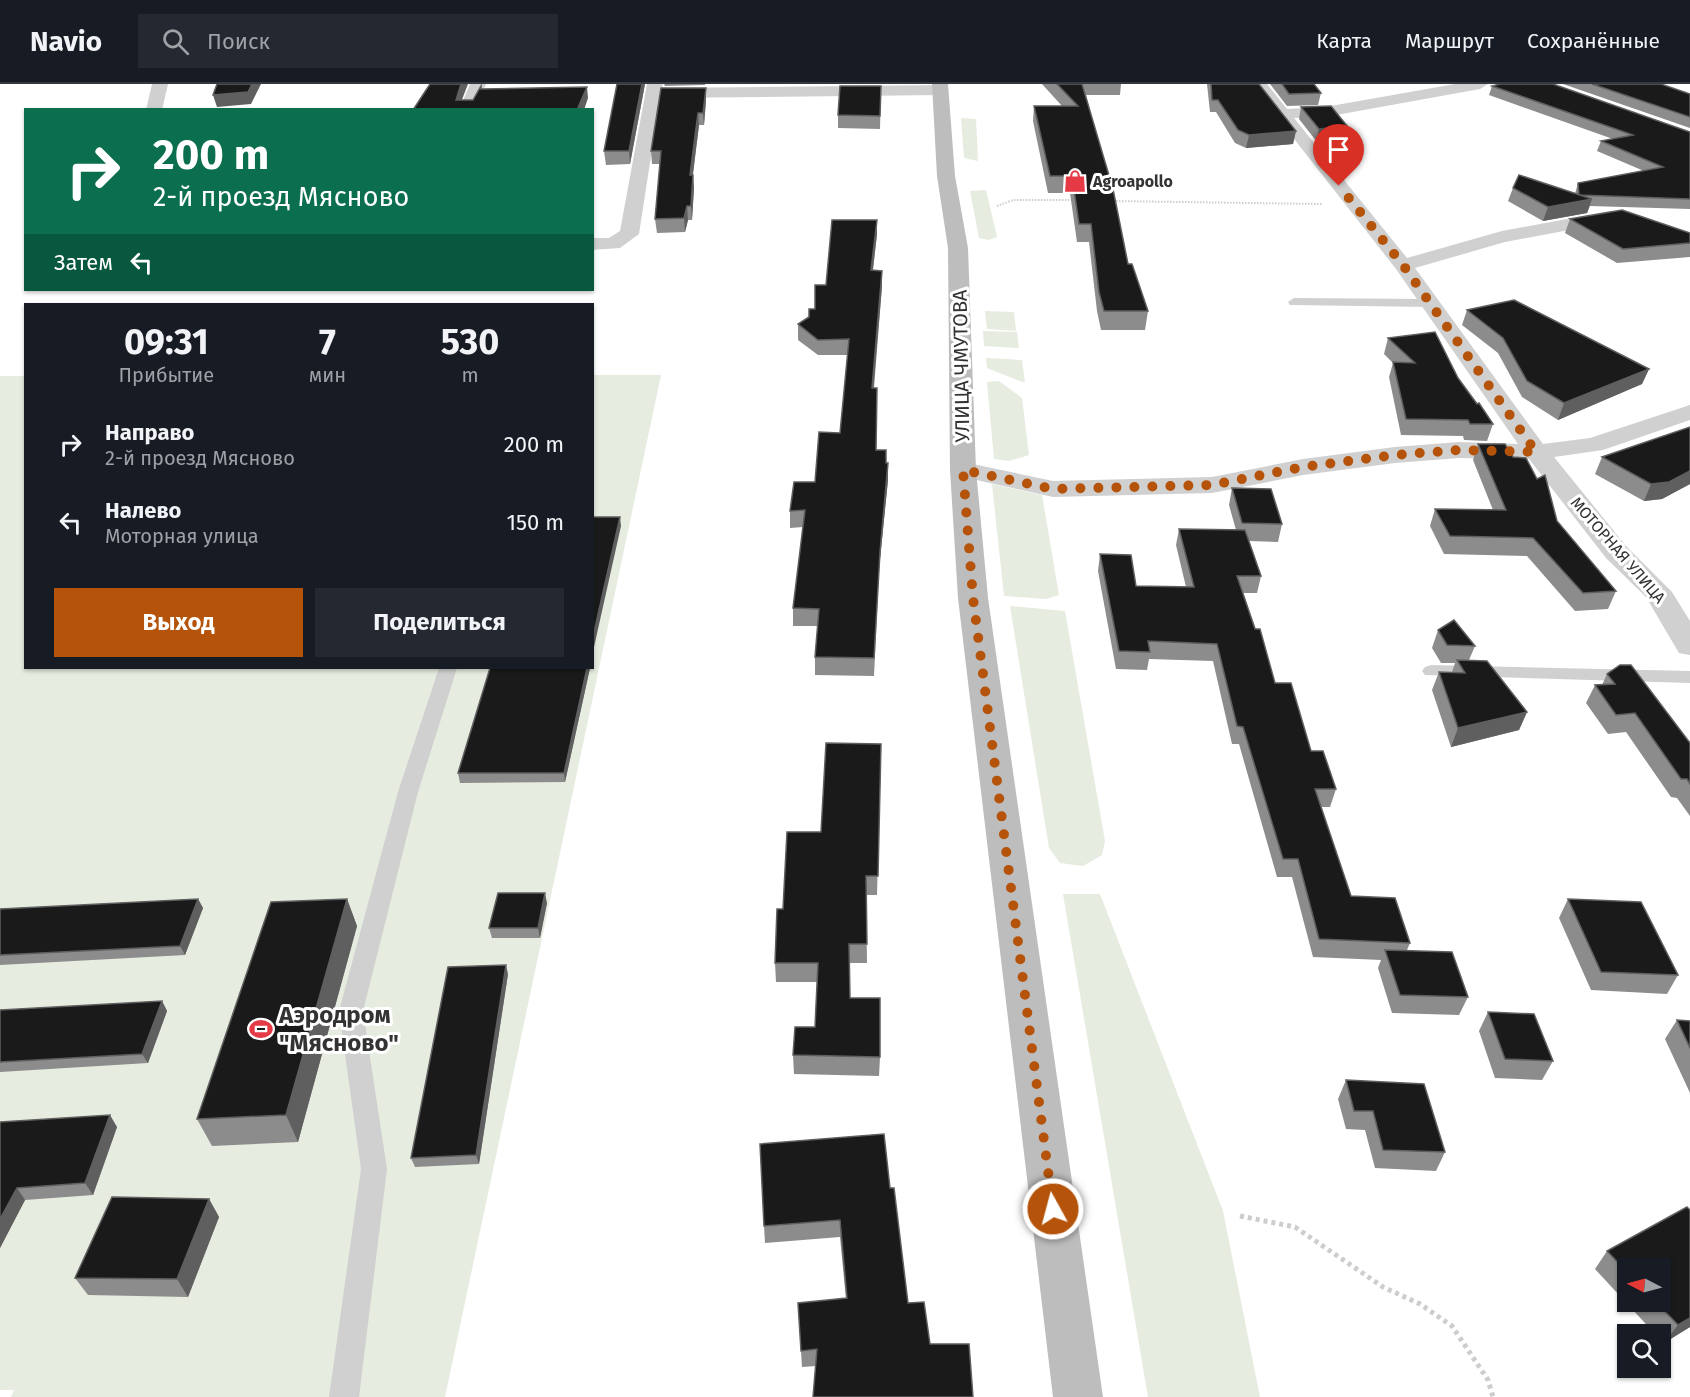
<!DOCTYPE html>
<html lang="ru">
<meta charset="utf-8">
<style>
body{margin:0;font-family:"Fira Sans",sans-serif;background:#242831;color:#f1f3f6;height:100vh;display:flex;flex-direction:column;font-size:22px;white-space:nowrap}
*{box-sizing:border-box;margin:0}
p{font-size:20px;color:#9ea1a6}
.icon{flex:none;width:33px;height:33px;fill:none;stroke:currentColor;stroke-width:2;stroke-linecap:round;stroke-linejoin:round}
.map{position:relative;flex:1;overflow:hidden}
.panel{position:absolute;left:24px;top:219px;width:570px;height:366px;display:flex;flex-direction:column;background:#171b24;border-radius:0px;box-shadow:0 2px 4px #0004}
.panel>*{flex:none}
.top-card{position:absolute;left:24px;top:24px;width:570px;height:183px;border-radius:0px;box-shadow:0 2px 4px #0004;background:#0b6e4f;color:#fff;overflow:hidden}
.needle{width:39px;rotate:276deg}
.buttons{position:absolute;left:1617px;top:1174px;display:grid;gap:12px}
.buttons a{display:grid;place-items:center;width:54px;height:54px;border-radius:0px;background:#171b24;box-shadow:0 2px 4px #0004;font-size:30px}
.pin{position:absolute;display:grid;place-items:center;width:51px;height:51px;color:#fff;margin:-62px -26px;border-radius:50% 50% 50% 0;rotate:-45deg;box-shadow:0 0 6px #0007}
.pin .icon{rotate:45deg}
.me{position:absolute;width:66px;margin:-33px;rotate:353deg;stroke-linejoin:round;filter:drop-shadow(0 0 4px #0008)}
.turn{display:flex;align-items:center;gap:21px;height:126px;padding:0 30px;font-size:27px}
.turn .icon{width:78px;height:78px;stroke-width:2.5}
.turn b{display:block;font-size:42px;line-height:51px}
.then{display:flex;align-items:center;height:57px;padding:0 30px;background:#0003;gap:12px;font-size:22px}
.eta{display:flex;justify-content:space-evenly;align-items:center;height:102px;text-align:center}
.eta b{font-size:36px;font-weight:700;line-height:42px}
.cta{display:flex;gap:12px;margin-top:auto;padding:12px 30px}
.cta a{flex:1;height:69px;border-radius:0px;background:#b45309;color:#fff;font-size:24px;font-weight:700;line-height:69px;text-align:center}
.cta a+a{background:#242831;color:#f1f3f6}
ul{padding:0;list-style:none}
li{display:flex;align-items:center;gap:18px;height:78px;padding:0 30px}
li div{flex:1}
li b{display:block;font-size:22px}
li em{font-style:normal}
header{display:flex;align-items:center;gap:36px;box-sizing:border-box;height:84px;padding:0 30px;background:#171b24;border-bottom:2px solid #363941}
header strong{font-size:28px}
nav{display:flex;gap:33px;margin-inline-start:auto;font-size:21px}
.search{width:420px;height:54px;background:#242831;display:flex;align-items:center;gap:15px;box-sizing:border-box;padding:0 21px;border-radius:0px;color:#9ea1a6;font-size:22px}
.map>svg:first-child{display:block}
.green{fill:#e6ecdf}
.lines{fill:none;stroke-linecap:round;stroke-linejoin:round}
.path-far1{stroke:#cdcdcd;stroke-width:2;stroke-dasharray:1.5 1.5;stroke-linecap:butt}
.path{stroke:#cdcdcd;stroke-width:5;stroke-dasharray:4 4;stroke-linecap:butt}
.lane{fill:#d0d0d0;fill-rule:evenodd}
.street{fill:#d0d0d0;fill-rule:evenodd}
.secondary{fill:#bdbdbd;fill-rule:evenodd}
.wall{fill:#8c8c8c;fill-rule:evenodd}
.shaded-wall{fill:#5f5f5f}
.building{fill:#1a1a1a;stroke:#5f5f5f;stroke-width:1.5}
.route{stroke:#b45309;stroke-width:10;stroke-dasharray:0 18}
.labels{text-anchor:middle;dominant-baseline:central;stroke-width:6;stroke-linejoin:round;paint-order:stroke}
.far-poi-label{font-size:16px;font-weight:bold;fill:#333;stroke:#fff;text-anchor:start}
.far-street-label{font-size:16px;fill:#333;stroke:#fff}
.street-label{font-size:20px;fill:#333;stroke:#fff}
.near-poi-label{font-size:24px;font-weight:bold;fill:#333;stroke:#fff;text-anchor:start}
</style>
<header>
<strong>Navio</strong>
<div class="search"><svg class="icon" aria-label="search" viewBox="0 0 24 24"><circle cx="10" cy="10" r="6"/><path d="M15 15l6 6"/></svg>Поиск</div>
<nav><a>Карта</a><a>Маршрут</a><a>Сохранённые</a></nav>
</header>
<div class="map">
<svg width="1690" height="1313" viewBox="0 0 1690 1313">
<rect width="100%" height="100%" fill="#fff"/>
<g class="green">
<path d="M961 34 976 35 978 77 964 74Z"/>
<path d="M986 106 997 153 989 156 979 154 970 107Z"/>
<path d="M985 227 1014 228 1016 247 987 245Z"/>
<path d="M983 247 1017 248 1019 264 984 262Z"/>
<path d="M986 274 1022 276 1025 299 987 284Z"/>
<path d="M593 291H661L445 1313H11L14 1306H0V292H25L26 584H592Z"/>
<path d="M999 297 1022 314 1029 371 1009 377 994 375 987 298Z"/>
<path d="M992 400 1042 411 1059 511 1046 515 1004 512Z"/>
<path d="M1010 522 1065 527 1105 757 1102 771 1083 782 1060 779 1049 764Z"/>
<path d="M1063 810H1100L1223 1127 1260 1313H1148Z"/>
</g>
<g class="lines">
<g class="path-far1">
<path d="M1110 117 1322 120"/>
<path d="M997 122 1013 116H1076"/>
</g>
<path class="path" d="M1240 1132 1295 1143 1383 1203 1420 1220 1452 1242 1488 1296 1493 1313"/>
<g class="lane">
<path d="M1294 214 1430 215 1436 219 1430 223 1290 221 1288 218Z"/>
<path d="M1431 581 1690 587V599L1425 591 1422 587 1425 583Z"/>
<path d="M439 584H457L418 708 363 927 387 1085 359 1313H329L361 1085 339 927 398 708Z"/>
</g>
<g class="street">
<path d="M152 0H168L162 26H146Z"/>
<path d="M470 0H486L475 26H459Z"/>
<path d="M647 0H663L662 4 941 1 949 6 941 11 660 14 639 150 620 164 592 166V154H609L620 147Z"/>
<path d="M1251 0H1267L1287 25 1325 23 1455 0H1488L1480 5 1325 33 1294 34 1407 174 1502 147 1610 127 1617 129 1619 133 1617 137 1505 158 1415 184 1543 360 1590 354 1690 321V336L1603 366 1554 373 1626 462 1672 508 1690 537V571L1679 569 1646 513 1606 474 1529 375 1459 374 1395 379 1303 391 1212 409 1053 413 954 391 950 386 954 381 963 378 1053 397 1212 393 1303 375 1395 363 1459 358 1518 360 1396 185Z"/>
</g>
<path class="secondary" d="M932 0H948L955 92 968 164 976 386 988 514 1103 1313H1053L958 514 950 386 948 164 937 92Z"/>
</g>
<g class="wall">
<path d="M645 0 630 80 606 81 604 67Z"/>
<path d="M664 0H705V1L665 2Z"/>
<path d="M1042 0H1121L1120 11H1086L1128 180 1148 227 1145 246H1101L1097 227 1089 158H1077L1070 109H1048L1033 37 1034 22H1062Z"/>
<path d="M1207 0H1259L1296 47 1293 60 1246 64 1235 59 1216 28H1210Z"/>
<path d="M1270 0H1314L1321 9 1318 21 1287 22Z"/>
<path d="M1563 0H1661L1690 10V44Z"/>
<path d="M881 2 880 45 838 44V31Z"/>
<path d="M1492 2 1690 48V125L1590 122 1587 129 1543 137 1508 117 1513 104 1575 110 1578 99 1644 87 1597 67 1601 57 1613 55 1489 11Z"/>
<path d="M706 4V16L704 41H699L693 91 694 104 692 136H688L685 148 657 149 655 135 660 80H652L651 67Z"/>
<path d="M1301 23 1347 42 1344 55 1317 58 1299 35Z"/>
<path d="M1570 135 1690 149V173L1617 179 1565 149Z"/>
<path d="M877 136V150L873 186 882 202 874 304 876 366 886 379 888 396 879 485 874 592 815 591V573L818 542H793V524L803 443 790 444V427L815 398 840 349 848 271H818L798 256V240L809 233 815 225 826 201Z"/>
<path d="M1467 226 1649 285 1642 300 1558 336 1522 313 1498 269 1462 241Z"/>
<path d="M1388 254 1458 294 1493 340 1487 357 1464 356 1463 352 1401 351 1389 293 1393 279 1384 270Z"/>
<path d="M1690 343V400L1662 415 1644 417 1595 390 1602 373Z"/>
<path d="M1478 360 1513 373 1537 395 1557 437 1616 507 1608 525 1575 527 1527 472 1444 470 1430 442 1435 425 1493 426 1473 376Z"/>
<path d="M1232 404 1282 440 1278 458 1249 457 1261 492 1257 509H1243L1275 599 1311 667 1336 705 1330 723H1321L1351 812 1410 859 1407 866 1468 913 1459 931 1392 929 1378 884 1381 876 1313 873 1292 793H1277L1239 660H1232L1213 577 1149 575 1147 586 1116 585 1098 487 1100 470 1136 502 1186 503 1176 461 1179 445 1236 446 1229 421Z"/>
<path d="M1438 546 1475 562 1469 576 1527 628 1519 646 1451 663 1432 606 1439 588H1452L1455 579H1441L1432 564Z"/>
<path d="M590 584 565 698 460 699 458 689Z"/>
<path d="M1607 590 1690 659V732L1677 714 1671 713 1626 648 1608 650 1586 619 1595 601H1602Z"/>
<path d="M881 660 877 811H866L867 879H850V914L880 973 879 992 794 990 793 971 815 943 817 898H776L775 879 783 825 821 748Z"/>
<path d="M198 815 203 824 185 871 0 881V825Z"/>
<path d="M347 815 357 842 298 1058 212 1062 197 1035Z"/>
<path d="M1568 815 1678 891 1667 910 1591 906 1559 834Z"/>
<path d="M547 819 540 854H492L489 844Z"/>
<path d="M508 890 479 1080 415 1083 411 1074Z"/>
<path d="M162 917 167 927 148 979 0 988V926Z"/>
<path d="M1488 928 1553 977 1542 996 1495 994 1479 947Z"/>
<path d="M1677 936 1690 937V1009L1665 955Z"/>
<path d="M1346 996 1445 1068 1436 1087 1375 1084 1365 1046 1346 1045 1338 1015Z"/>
<path d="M0 1038 117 1043 93 1111 25 1116 0 1164Z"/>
<path d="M890 1104 908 1219 930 1260 816 1282 802 1283 798 1219 846 1215 840 1153 765 1159 764 1142Z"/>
<path d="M209 1115 219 1133 188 1213 88 1211 75 1194Z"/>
<path d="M1687 1123 1690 1126V1243L1664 1259 1660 1255V1251H1656L1595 1185 1607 1167ZM1628 1185H1660V1218H1628Z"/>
</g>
<g class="shaded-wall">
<path d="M252 0H261L251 20 217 23 213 11Z"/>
<path d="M461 0H468L458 26 456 16Z"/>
<path d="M642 0H645L630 80 629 67Z"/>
<path d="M587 3 588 14 584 26H577Z"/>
<path d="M706 4V16L704 41 703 29Z"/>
<path d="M698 29 699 41 691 104 690 91Z"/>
<path d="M1347 42 1344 55 1317 58 1319 45Z"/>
<path d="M1296 47 1293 60 1246 64 1249 51Z"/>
<path d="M693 91 694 104 692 136 691 122Z"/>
<path d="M1592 115 1587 129 1543 137 1548 123Z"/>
<path d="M687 122 688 136 685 148 684 134Z"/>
<path d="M877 136V150L871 201V186Z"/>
<path d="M882 187V202L872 320V304Z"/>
<path d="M1649 285 1642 300 1558 336 1564 319Z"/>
<path d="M888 379V396L879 485 874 592 880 468Z"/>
<path d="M1690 387V400L1662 415 1644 417 1651 400Z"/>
<path d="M620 433 621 442 592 572V557Z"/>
<path d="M587 584H590L565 698 564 689Z"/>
<path d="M1527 628 1519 646 1451 663 1458 644Z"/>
<path d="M545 809 547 819 540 854 538 844Z"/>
<path d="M198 815 203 824 185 871 180 862Z"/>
<path d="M347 815 357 842 298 1058 286 1031Z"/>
<path d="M506 881 508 890 479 1080 476 1071Z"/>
<path d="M162 917 167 927 148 979 142 970Z"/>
<path d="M110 1031 117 1043 93 1111 85 1099Z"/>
<path d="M17 1104 25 1116 0 1164V1135Z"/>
<path d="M209 1115 219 1133 188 1213 177 1195Z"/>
<path d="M1690 1234V1243L1664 1259 1678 1241Z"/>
</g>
<g class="building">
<path d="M217 0H252L248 8 213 11Z"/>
<path d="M430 0H461L456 16H473L481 2V5L587 3 577 26H413Z"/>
<path d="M617 0H642L629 67H604Z"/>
<path d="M1057 0H1082L1113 105 1128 180H1132L1148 227H1104L1099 208 1091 140H1079L1072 92H1050L1034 22H1078Z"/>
<path d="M1211 0H1259L1296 47 1249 51 1238 46 1218 16H1212Z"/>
<path d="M1282 0H1314L1321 9 1289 10Z"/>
<path d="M1500 0H1553L1690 48V115L1579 111 1578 99 1663 83 1601 57 1633 51 1492 2Z"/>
<path d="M1592 0H1661L1690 10V33Z"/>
<path d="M840 2H881L880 32 838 31Z"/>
<path d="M661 4H706L703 29H698L690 91H693L691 122H687L684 134 655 135 661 67H651Z"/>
<path d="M1331 22 1347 42 1319 45 1301 23Z"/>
<path d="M1519 91 1592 115 1548 123 1513 104Z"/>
<path d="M1622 126 1690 149V159L1623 165 1570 135Z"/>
<path d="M832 136H877L871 186 882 187 872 304H877L876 366H886V379H888L880 468 874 574 815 573 819 525 793 524 805 426 790 427 794 398H815L819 348 840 349 849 255 818 256 798 240 809 233V225H815V201H826Z"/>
<path d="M1514 216 1649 285 1564 319 1527 297 1503 254 1467 226Z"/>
<path d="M1435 248 1458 294 1477 320 1479 319 1493 340H1470L1468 336 1406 335 1393 278 1415 279 1388 254Z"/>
<path d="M1690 343V387L1669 398 1651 400 1602 373Z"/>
<path d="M1478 360H1505L1513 373 1526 374 1537 395 1545 391 1557 437 1616 507 1583 509 1533 454 1450 452 1435 425 1506 426Z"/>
<path d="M1232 404 1271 405 1282 440 1242 439Z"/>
<path d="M592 433H620L592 557Z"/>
<path d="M1179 445 1245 446 1261 492H1237L1255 545H1260L1275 599H1291L1311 667H1323L1336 705H1315L1351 812 1395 814 1410 859 1319 855 1298 775H1283L1243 643 1237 642 1217 560 1148 557 1150 568 1119 567 1100 470 1131 471 1136 502 1194 503Z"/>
<path d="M1454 536 1475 562 1447 561 1438 546Z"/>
<path d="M1457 576 1487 577 1527 628 1458 644 1439 588 1465 589Z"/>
<path d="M1620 581H1631L1690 659V700L1687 695H1681L1635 629 1616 631 1595 601 1615 600 1607 590Z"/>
<path d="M490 584H587L564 689H458Z"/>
<path d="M826 659 881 660 878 792H866L867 860H849L850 914H880V973L793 971 795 943H815L818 879H775L777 825H783L787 748H821Z"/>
<path d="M498 809H545L538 844H489Z"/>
<path d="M198 815 180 862 0 871V825Z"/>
<path d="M347 815 286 1031 197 1035 271 818Z"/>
<path d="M1568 815 1641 818 1678 891 1601 888Z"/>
<path d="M1385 866 1452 868 1468 913 1400 911Z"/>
<path d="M506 881 476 1071 411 1074 448 883Z"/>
<path d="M162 917 142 970 0 978V926Z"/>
<path d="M1488 928 1534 930 1553 977 1505 975Z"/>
<path d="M1677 936 1690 937V964Z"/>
<path d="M1346 996 1424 1000 1445 1068 1383 1066 1373 1027H1354Z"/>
<path d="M110 1031 85 1099 17 1104 0 1135V1038Z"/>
<path d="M884 1050 890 1104H894L908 1219 924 1218 930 1260H969L973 1313H813L817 1265 801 1267 798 1219 847 1214 840 1136 764 1142 760 1060Z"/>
<path d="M112 1113 209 1115 177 1195 75 1194Z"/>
<path d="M1687 1123 1690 1126V1234L1678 1241 1656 1218H1660V1185H1628V1189L1607 1167Z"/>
</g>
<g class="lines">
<path class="route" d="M1053 1125 973 514 963 386 1053 405 1212 401 1303 383 1395 371 1459 366 1536 368 1403 181 1339 102"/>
</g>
<defs>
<g id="shop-bare" transform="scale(1.8)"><path d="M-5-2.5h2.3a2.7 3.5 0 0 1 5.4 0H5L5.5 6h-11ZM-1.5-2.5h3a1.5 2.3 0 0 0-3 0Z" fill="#e63946" stroke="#fff" stroke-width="2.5" paint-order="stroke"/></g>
<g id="stadium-bare" transform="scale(1.8)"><path d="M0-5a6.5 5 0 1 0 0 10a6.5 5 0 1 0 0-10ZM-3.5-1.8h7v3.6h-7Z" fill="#e63946" stroke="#fff" stroke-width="2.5" paint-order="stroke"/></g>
</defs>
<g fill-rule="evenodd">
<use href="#shop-bare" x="1075" y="97"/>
<use href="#stadium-bare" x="261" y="945"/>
</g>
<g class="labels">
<g class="far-poi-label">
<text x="1093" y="97">Agroapollo</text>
</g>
<g class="far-street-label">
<text transform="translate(1618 466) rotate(49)">МОТОРНАЯ УЛИЦА</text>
</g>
<g class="street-label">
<text transform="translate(961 282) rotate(-91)">УЛИЦА ЧМУТОВА</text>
</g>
<g class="near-poi-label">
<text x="279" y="931">Аэродром<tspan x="279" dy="28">"Мясново"</tspan></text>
</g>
</g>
</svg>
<div class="buttons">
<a><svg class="needle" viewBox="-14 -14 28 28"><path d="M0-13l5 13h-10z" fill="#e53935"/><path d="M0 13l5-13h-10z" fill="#9ea1a6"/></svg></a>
<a><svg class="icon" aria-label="search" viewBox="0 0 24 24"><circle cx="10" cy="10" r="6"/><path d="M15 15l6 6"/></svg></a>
</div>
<div class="pin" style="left:1339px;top:102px;background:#d93025"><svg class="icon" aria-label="arrive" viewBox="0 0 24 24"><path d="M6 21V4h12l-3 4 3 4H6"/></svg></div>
<svg class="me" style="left:1053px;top:1125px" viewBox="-20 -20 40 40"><circle r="17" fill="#b45309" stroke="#fff" stroke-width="3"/><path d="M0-11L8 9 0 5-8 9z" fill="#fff"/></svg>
<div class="top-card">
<div class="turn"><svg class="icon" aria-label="right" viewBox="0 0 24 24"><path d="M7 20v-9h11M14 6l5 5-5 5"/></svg><div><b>200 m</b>2-й проезд Мясново</div></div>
<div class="then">Затем<svg class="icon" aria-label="left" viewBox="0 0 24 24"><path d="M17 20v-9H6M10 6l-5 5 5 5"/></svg></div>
</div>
<section class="panel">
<div class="eta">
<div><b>09:31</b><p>Прибытие</p></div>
<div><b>7</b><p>мин</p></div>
<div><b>530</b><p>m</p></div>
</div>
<ul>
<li><svg class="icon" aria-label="right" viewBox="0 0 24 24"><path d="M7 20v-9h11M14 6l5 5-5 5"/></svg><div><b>Направо</b><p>2-й проезд Мясново</p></div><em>200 m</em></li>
<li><svg class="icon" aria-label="left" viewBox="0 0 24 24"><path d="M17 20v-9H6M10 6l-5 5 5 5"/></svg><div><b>Налево</b><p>Моторная улица</p></div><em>150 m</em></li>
</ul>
<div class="cta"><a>Выход</a><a>Поделиться</a></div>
</section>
</div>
